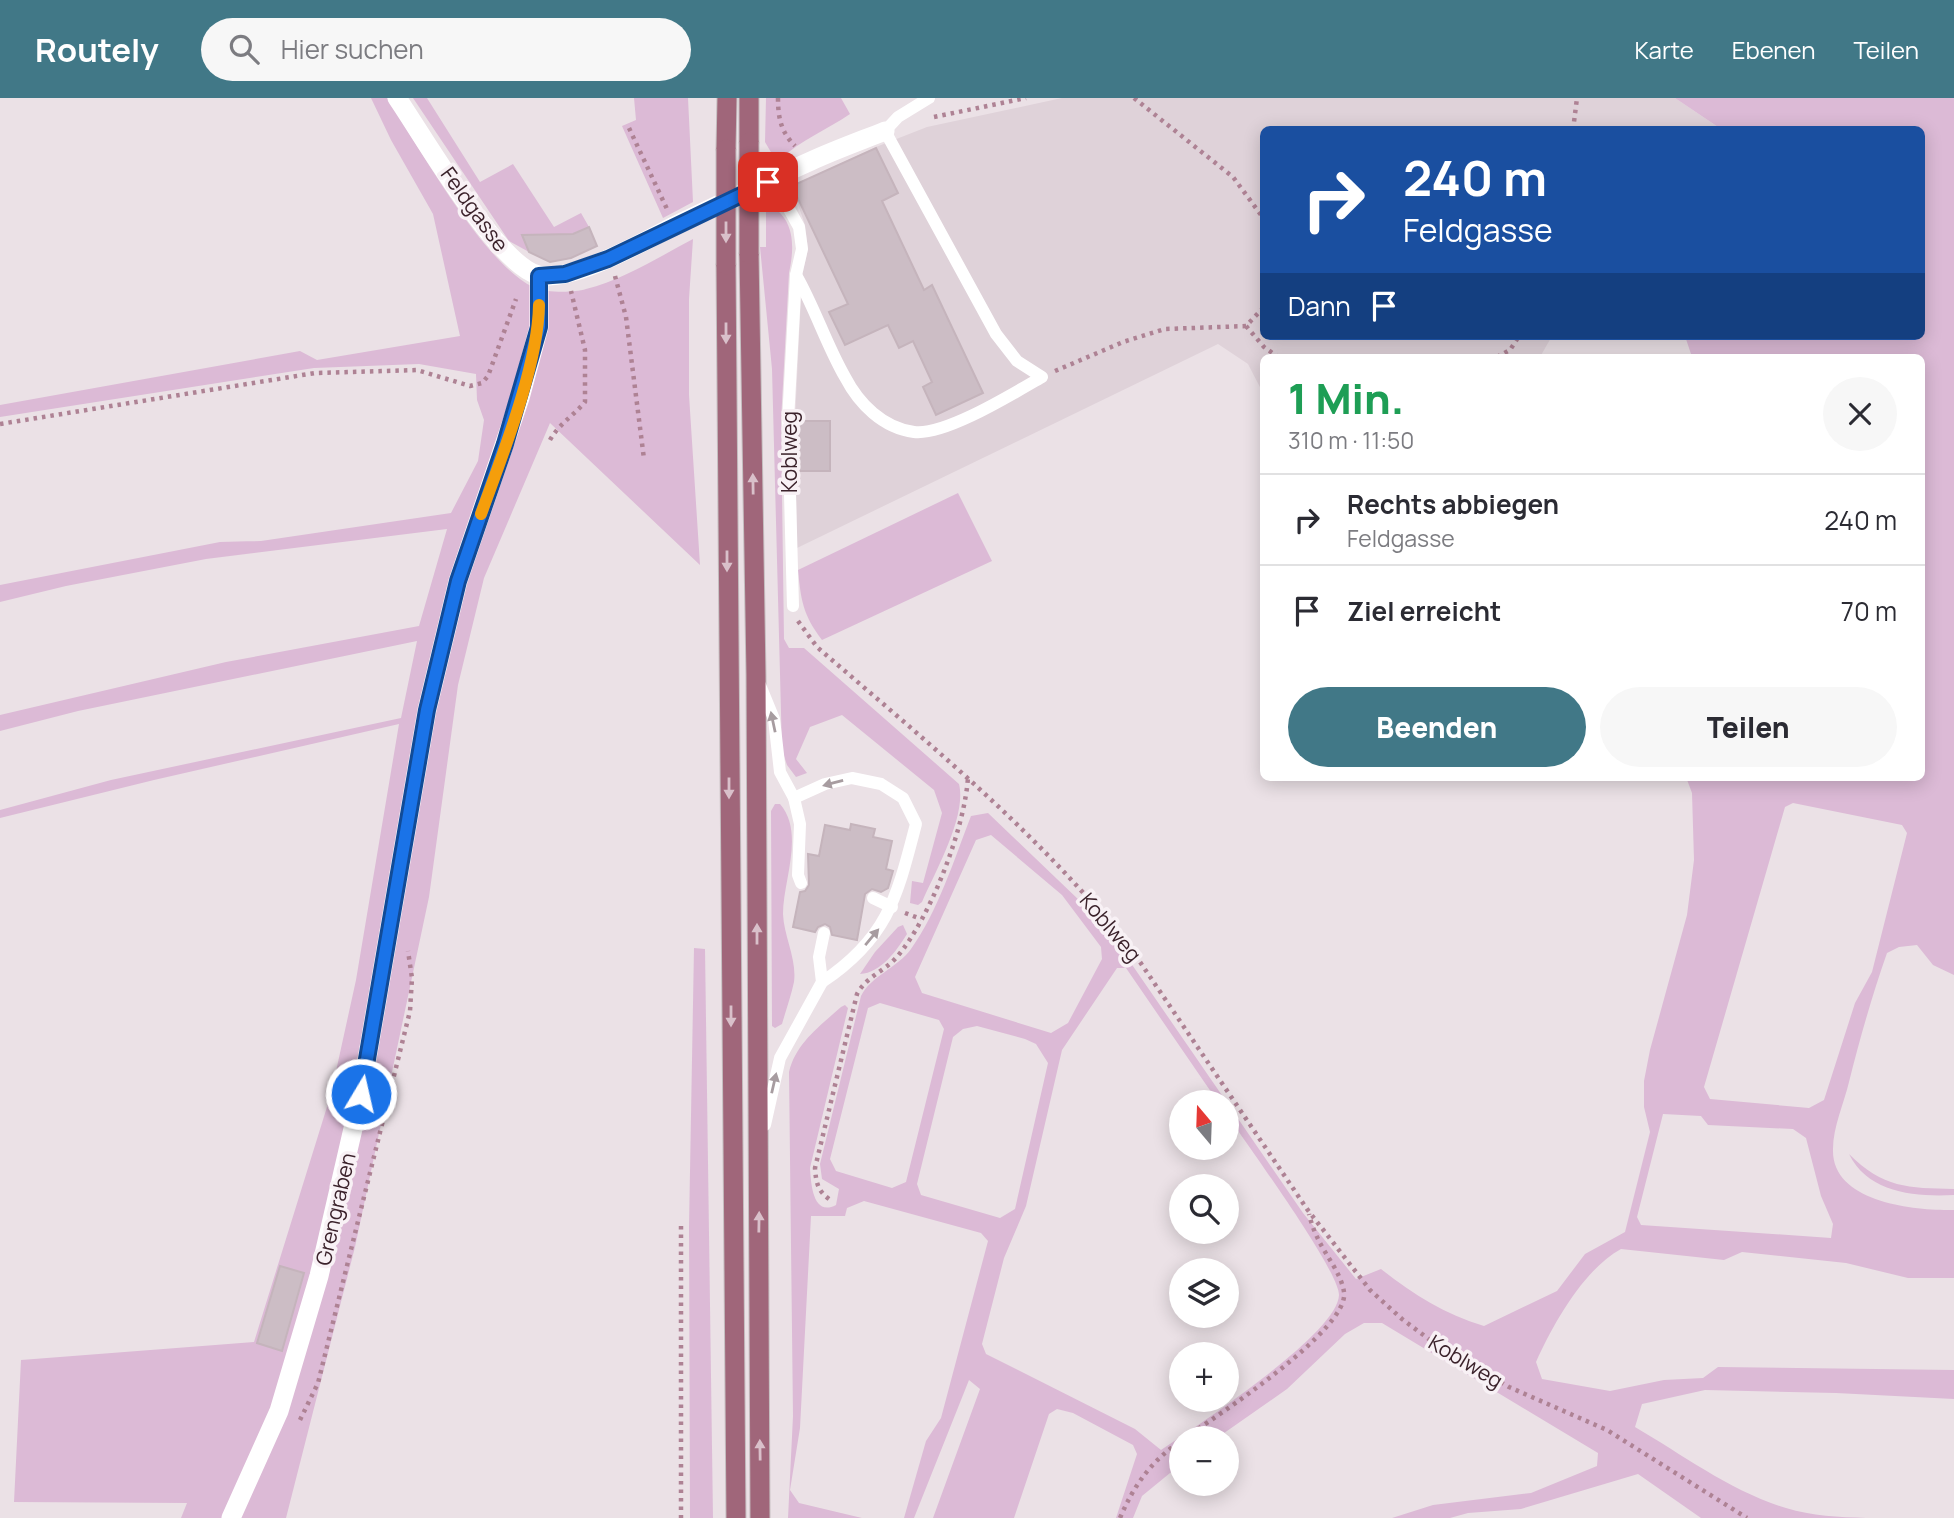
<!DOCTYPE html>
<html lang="de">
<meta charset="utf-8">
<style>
body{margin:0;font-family:Manrope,sans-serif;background:#f7f7f7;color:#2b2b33;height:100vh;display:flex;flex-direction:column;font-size:26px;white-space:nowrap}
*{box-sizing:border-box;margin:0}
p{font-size:23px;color:#7c7c81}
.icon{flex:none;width:38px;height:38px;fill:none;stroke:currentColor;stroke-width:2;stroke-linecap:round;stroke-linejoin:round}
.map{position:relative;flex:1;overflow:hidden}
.side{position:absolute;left:1260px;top:256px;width:665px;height:427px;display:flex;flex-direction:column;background:#fff;border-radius:10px;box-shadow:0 4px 18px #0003}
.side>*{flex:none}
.top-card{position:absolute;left:1260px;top:28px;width:665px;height:214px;border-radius:10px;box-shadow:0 4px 18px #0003;background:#1a4fa0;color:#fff;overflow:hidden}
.needle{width:46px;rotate:341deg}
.controls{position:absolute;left:1169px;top:992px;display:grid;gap:14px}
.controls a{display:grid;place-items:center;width:70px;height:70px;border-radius:50%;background:#fff;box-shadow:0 4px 18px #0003;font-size:35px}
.pin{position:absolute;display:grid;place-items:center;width:60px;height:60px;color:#fff;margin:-30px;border-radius:14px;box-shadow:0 4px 10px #0006}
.me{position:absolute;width:77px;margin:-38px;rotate:9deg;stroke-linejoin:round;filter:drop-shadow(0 0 5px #0008)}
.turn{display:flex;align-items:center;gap:24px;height:147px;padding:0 28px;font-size:32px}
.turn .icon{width:91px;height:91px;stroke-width:2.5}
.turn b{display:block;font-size:49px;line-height:60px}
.then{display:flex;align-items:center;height:66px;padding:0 28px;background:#0003;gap:14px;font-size:26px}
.round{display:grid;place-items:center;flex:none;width:74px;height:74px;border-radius:37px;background:#f7f7f7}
.head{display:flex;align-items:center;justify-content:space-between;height:119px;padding:0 28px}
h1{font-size:42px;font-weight:800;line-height:52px;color:#1e9e55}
.primary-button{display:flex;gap:14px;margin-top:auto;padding:14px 28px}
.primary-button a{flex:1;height:80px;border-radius:42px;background:#417887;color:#fff;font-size:28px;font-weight:800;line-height:80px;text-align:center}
.primary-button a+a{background:#f7f7f7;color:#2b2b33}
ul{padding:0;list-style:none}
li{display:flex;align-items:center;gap:21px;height:91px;padding:0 28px;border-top:2px solid #e1e1e2}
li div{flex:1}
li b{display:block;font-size:26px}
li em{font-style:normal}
header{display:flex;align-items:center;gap:42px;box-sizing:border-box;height:98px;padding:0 35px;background:#417887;color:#fff}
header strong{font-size:33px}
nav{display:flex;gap:38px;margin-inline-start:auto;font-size:24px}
.search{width:490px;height:63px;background:#f7f7f7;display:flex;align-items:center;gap:18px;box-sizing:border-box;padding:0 24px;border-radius:38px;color:#7c7c81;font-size:26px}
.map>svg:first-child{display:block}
.built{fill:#dfd2d9}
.green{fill:#dcbad6;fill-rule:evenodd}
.building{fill:#ccbdc5;stroke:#c5b4bc;stroke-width:2}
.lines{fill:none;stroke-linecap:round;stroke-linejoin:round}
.primary-casing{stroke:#c4bdbf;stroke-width:21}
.path{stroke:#ae8294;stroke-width:4.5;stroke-dasharray:3.5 5;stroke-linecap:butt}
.service{stroke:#fff;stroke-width:12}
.minor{stroke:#fff;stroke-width:19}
.primary{stroke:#a0667a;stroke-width:19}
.primary-bridge-casing{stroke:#c4bdbf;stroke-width:21;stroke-linecap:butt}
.primary-bridge{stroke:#a0667a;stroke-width:19}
.oneway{fill:#d9c0ca}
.oneway2{fill:#a79ca0}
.route-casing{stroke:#114b97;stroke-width:18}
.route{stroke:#1a73e8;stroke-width:12}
.slow{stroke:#f59e0b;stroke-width:12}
.labels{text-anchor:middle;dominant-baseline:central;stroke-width:7;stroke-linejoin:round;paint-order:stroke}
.street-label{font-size:21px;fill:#3b222b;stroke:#f8f1f5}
</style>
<header>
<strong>Routely</strong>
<div class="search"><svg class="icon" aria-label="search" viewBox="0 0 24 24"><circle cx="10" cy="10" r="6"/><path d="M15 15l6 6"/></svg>Hier suchen</div>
<nav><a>Karte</a><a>Ebenen</a><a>Teilen</a></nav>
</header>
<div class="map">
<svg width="1954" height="1420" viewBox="0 0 1954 1420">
<rect width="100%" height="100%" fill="#ebe1e6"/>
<path class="built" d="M1062 0H1675L1721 31 1264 32V238H1552L1540 259H1264L1263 295 1248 266 1218 246 797 450 795 321 802 178 808 151 805 127 792 88 876 49 927 29Z"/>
<g class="green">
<path d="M371 0H387C420 50 482 164 533 189 546 195 573 195 586 191 623 182 659 159 693 141L689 201V297L700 467 550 325 484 480 458 587 429 799 355 1149 286 1420H181L187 1405 14 1404 21 1262 254 1244 331 996 356 882 399 626 154 682 0 720V712L111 682 401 620 417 543 78 613 0 633V617L226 564 419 528 447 431 206 461 66 488 0 504V487L220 444 261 443 451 415 478 363 484 322 477 302 476 276 419 266 314 270 0 319V307L300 253 317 262 460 238 433 116 391 42Z"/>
<path d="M413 0H427L480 84 513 66 554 129 581 115 589 129 560 141 557 136 523 137 529 154 509 143Z"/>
<path d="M634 0H688L693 104 663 120 622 28 636 22Z"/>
<path d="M766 0H841L850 16C827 32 800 42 781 61H775L765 44Z"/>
<path d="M1675 0H1954V877L1933 867 1917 847 1899 849 1887 855C1872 898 1860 940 1849 984 1844 1005 1833 1029 1833 1051 1831 1105 1916 1113 1954 1112V1180H1908L1846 1165 1742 1154 1724 1162 1621 1151C1584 1171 1553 1226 1536 1264L1542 1281 1610 1293 1664 1282 1703 1280 1718 1269 1954 1272V1301L1836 1295 1705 1292 1642 1306 1635 1329C1683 1357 1732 1394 1786 1410 1812 1418 1839 1419 1866 1420H1701L1638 1376 1521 1411 1468 1415 1450 1420H1392L1433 1407 1531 1395 1597 1368 1598 1355 1382 1225H1364L1345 1236 1287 1291 1217 1340H1181V1366L1142 1398 1133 1420H1116L1137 1356 1133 1347 1073 1315 1057 1311 1049 1316 1014 1420H933L980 1291 969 1282 914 1420H904L926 1343 941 1320 988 1143 981 1135 864 1103 847 1110 845 1118H811L800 1330 790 1392 799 1405 862 1420H788L793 1318 789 974C796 945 819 929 841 909L845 907 848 910 810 1070C811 1086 813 1119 836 1107L839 1091 822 1081 820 1066 861 898C871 878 897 870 911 851 938 813 954 762 971 718L988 715 1104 826 1303 1115 1356 1181 1381 1171C1414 1197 1444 1216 1484 1228L1557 1193 1585 1156 1625 1134 1650 1034 1644 1009V983L1650 952 1687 817 1694 762 1692 695 1686 679H1922V259H1692L1685 238H1922V32L1721 31ZM1793 705 1902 727 1907 735 1872 874 1855 905 1824 1002 1809 1010 1710 1001 1704 989 1785 709ZM991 737 1062 797 1101 849 1102 861 1068 925 1051 935 922 895 915 879 976 742ZM1117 870H1126L1218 1004H1227V1017C1246 1045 1339 1172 1339 1197 1338 1236 1195 1329 1161 1352L1135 1331 986 1256 982 1246 1004 1160 1026 1108 1062 952ZM880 905 939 922 944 931 906 1084 892 1090 836 1073 830 1061 868 910ZM977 928 1025 941 1036 946 1048 965 1015 1111 1000 1120 921 1097 917 1086 953 939 963 931ZM1663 1016 1701 1018 1708 1027 1793 1031 1806 1040 1821 1098 1833 1126 1831 1140 1641 1127 1637 1119Z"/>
<path d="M766 105C795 119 795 147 789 175L781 323 784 541 789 550H804L959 686C967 718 935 774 922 804L918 807 910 805 912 783 923 785 942 715 934 692 842 617 810 629 796 661 807 675 796 679 787 667 782 652 772 271 760 149H766Z"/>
<path d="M958 395 992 463 822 542C803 517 801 503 798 472Z"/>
<path d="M775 706H780C805 735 783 782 783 816 784 839 797 861 794 884 791 898 786 912 782 926L775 930 772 928 771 713Z"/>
<path d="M903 827 907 836C897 852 881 875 860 876L875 854 898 829Z"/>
<path d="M694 850 705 851 713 1420H690L689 1129Z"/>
<path d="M1849 1056C1883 1090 1908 1090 1954 1091V1097C1915 1099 1868 1095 1849 1056Z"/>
</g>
<g class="building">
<path d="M876 50 898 95 882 103 924 192 932 187 983 295 936 317 923 289 932 284 913 243 899 250 888 227 845 247 829 214 848 206 792 88Z"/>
<path d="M589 129 597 148 571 160 550 164 529 154 522 137 573 136Z"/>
<rect x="799" y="323" width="31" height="50"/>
<path d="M851 726 875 731 873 739 892 743 886 771 893 773 888 790 881 794 872 791 865 796 857 842 832 837 830 829 825 826 818 829 815 834 793 829 800 794 805 793 809 787 808 756 819 758 825 727 850 732Z"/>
<path d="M280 1168 304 1175 282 1253 257 1245Z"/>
</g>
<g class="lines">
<g class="primary-casing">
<g id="primary">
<path d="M749 44V0"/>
<path d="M726 51 727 0"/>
<path d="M749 156 756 577 760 1420"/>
<path d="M726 167 736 1420"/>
</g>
</g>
<g class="path">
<path d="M778 0C778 20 781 34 795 48"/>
<path d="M1134 0 1233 79 1264 121"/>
<path d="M934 19 1026 0"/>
<path d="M629 30 667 111"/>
<path d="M1573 32 1577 0"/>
<path d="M615 178 626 219 644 361"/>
<path d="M1246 228 1264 249 1278 259"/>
<path d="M1497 259 1510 252 1519 238"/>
<path d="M1055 273 1123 244 1165 231 1246 228 1264 209"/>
<path d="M0 326 315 275 417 272 470 288 482 285 488 278 516 201"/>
<path d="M550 342C559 326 573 318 585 304V252L571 193"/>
<path d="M798 523 817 549C929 646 1048 742 1138 861L1307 1111 1370 1192 1402 1221 1430 1242 1509 1289 1607 1332 1747 1420"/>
<path d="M905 815 921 821"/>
<path d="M829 1101C818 1093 816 1085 815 1070L857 896C866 879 883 874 896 860 930 821 965 730 968 679"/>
<path d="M681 1128V1420"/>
<path d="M300 1322 318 1285 410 913 412 880 408 853"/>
<path d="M1184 1340C1215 1320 1350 1231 1344 1194 1341 1175 1326 1158 1318 1141 1314 1133 1311 1124 1309 1116"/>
<path d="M1120 1420C1134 1387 1152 1362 1181 1343"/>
</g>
<g class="service">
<path d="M768 84 784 102 799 129 802 151 796 177 788 322 793 508"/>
<path d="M796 177C815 210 826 246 845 279 859 306 883 330 914 334 945 338 1014 295 1042 279L1017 263 996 236 885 33 898 19 929 0"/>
<path d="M760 587 774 621 780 674 794 700 800 726 798 777 801 785"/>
<path d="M794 700 825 686 852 680 881 686 903 700 916 726C897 799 888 840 822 884"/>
<path d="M873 800 892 809"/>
<path d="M765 1027 780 960 822 884 819 859 824 835"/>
</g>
<g class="minor">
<path d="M397 0C423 38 497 166 538 177 570 186 646 142 676 127 721 106 766 83 811 63 835 52 860 43 885 33"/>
<path d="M231 1420 279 1313 319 1178 361 996 427 612 458 483 520 300 539 229V178"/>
</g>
<use href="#primary" class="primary"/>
<g class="primary-bridge-casing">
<g id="primary-bridge">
<path d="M749 156V44"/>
<path d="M726 167V51"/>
</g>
</g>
<use href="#primary-bridge" class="primary-bridge"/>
</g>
<defs><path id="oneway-solid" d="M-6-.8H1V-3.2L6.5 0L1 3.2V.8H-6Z" transform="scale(1.75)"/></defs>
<g class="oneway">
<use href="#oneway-solid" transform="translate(726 134) rotate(90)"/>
<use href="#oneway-solid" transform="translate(726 235) rotate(90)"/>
<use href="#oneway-solid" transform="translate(753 386) rotate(-91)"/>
<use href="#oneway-solid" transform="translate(727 463) rotate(90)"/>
<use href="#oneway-solid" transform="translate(729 690) rotate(90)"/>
<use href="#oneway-solid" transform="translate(757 836) rotate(-90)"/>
<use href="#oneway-solid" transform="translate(731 918) rotate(90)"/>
<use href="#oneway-solid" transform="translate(759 1124) rotate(-89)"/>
<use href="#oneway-solid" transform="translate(760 1352) rotate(-91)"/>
</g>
<g class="oneway2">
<use href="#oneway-solid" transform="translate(773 624) rotate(-102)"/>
<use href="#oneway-solid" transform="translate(833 685) rotate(165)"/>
<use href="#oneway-solid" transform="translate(872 839) rotate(-50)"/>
<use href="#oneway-solid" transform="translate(774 985) rotate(-77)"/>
</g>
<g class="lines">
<g class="route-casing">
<path id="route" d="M361 996 427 612 458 483 505 346 539 229V178L565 176 608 161 768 84"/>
</g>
<use href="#route" class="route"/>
<path class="slow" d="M481 416C502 358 538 268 539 207"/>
</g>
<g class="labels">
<g class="street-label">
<text transform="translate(475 111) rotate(54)">Feldgasse</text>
<text transform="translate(789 354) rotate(-90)">Koblweg</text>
<text transform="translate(1111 829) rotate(50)">Koblweg</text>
<text transform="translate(335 1111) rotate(-77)">Grengraben</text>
<text transform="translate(1466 1263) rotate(31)">Koblweg</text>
</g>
</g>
</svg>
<div class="controls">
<a><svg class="needle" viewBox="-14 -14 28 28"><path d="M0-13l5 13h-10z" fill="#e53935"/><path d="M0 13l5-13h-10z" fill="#7c7c81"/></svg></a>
<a><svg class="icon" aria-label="search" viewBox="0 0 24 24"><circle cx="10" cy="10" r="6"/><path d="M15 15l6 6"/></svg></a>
<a><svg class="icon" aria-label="layers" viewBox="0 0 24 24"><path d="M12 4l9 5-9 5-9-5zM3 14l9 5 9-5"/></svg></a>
<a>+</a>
<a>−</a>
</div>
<div class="pin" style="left:768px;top:84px;background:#d93025"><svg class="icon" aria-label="arrive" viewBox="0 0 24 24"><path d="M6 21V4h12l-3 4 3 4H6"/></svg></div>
<svg class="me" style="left:361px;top:996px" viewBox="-20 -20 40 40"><circle r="17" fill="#1a73e8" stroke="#fff" stroke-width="3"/><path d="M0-11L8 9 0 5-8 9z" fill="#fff"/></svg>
<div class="top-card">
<div class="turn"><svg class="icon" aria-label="right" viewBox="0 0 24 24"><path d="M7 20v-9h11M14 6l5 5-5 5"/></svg><div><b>240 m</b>Feldgasse</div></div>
<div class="then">Dann<svg class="icon" aria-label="arrive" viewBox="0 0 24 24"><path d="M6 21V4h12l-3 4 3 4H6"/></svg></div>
</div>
<section class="side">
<div class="head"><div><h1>1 Min.</h1><p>310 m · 11:50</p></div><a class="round"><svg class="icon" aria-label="close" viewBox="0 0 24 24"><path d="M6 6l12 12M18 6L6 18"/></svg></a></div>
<ul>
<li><svg class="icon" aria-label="right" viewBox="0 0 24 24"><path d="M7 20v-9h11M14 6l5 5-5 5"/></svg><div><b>Rechts abbiegen</b><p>Feldgasse</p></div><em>240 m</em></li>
<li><svg class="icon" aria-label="arrive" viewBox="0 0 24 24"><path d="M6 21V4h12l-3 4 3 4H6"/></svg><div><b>Ziel erreicht</b></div><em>70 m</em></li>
</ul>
<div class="primary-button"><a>Beenden</a><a>Teilen</a></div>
</section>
</div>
